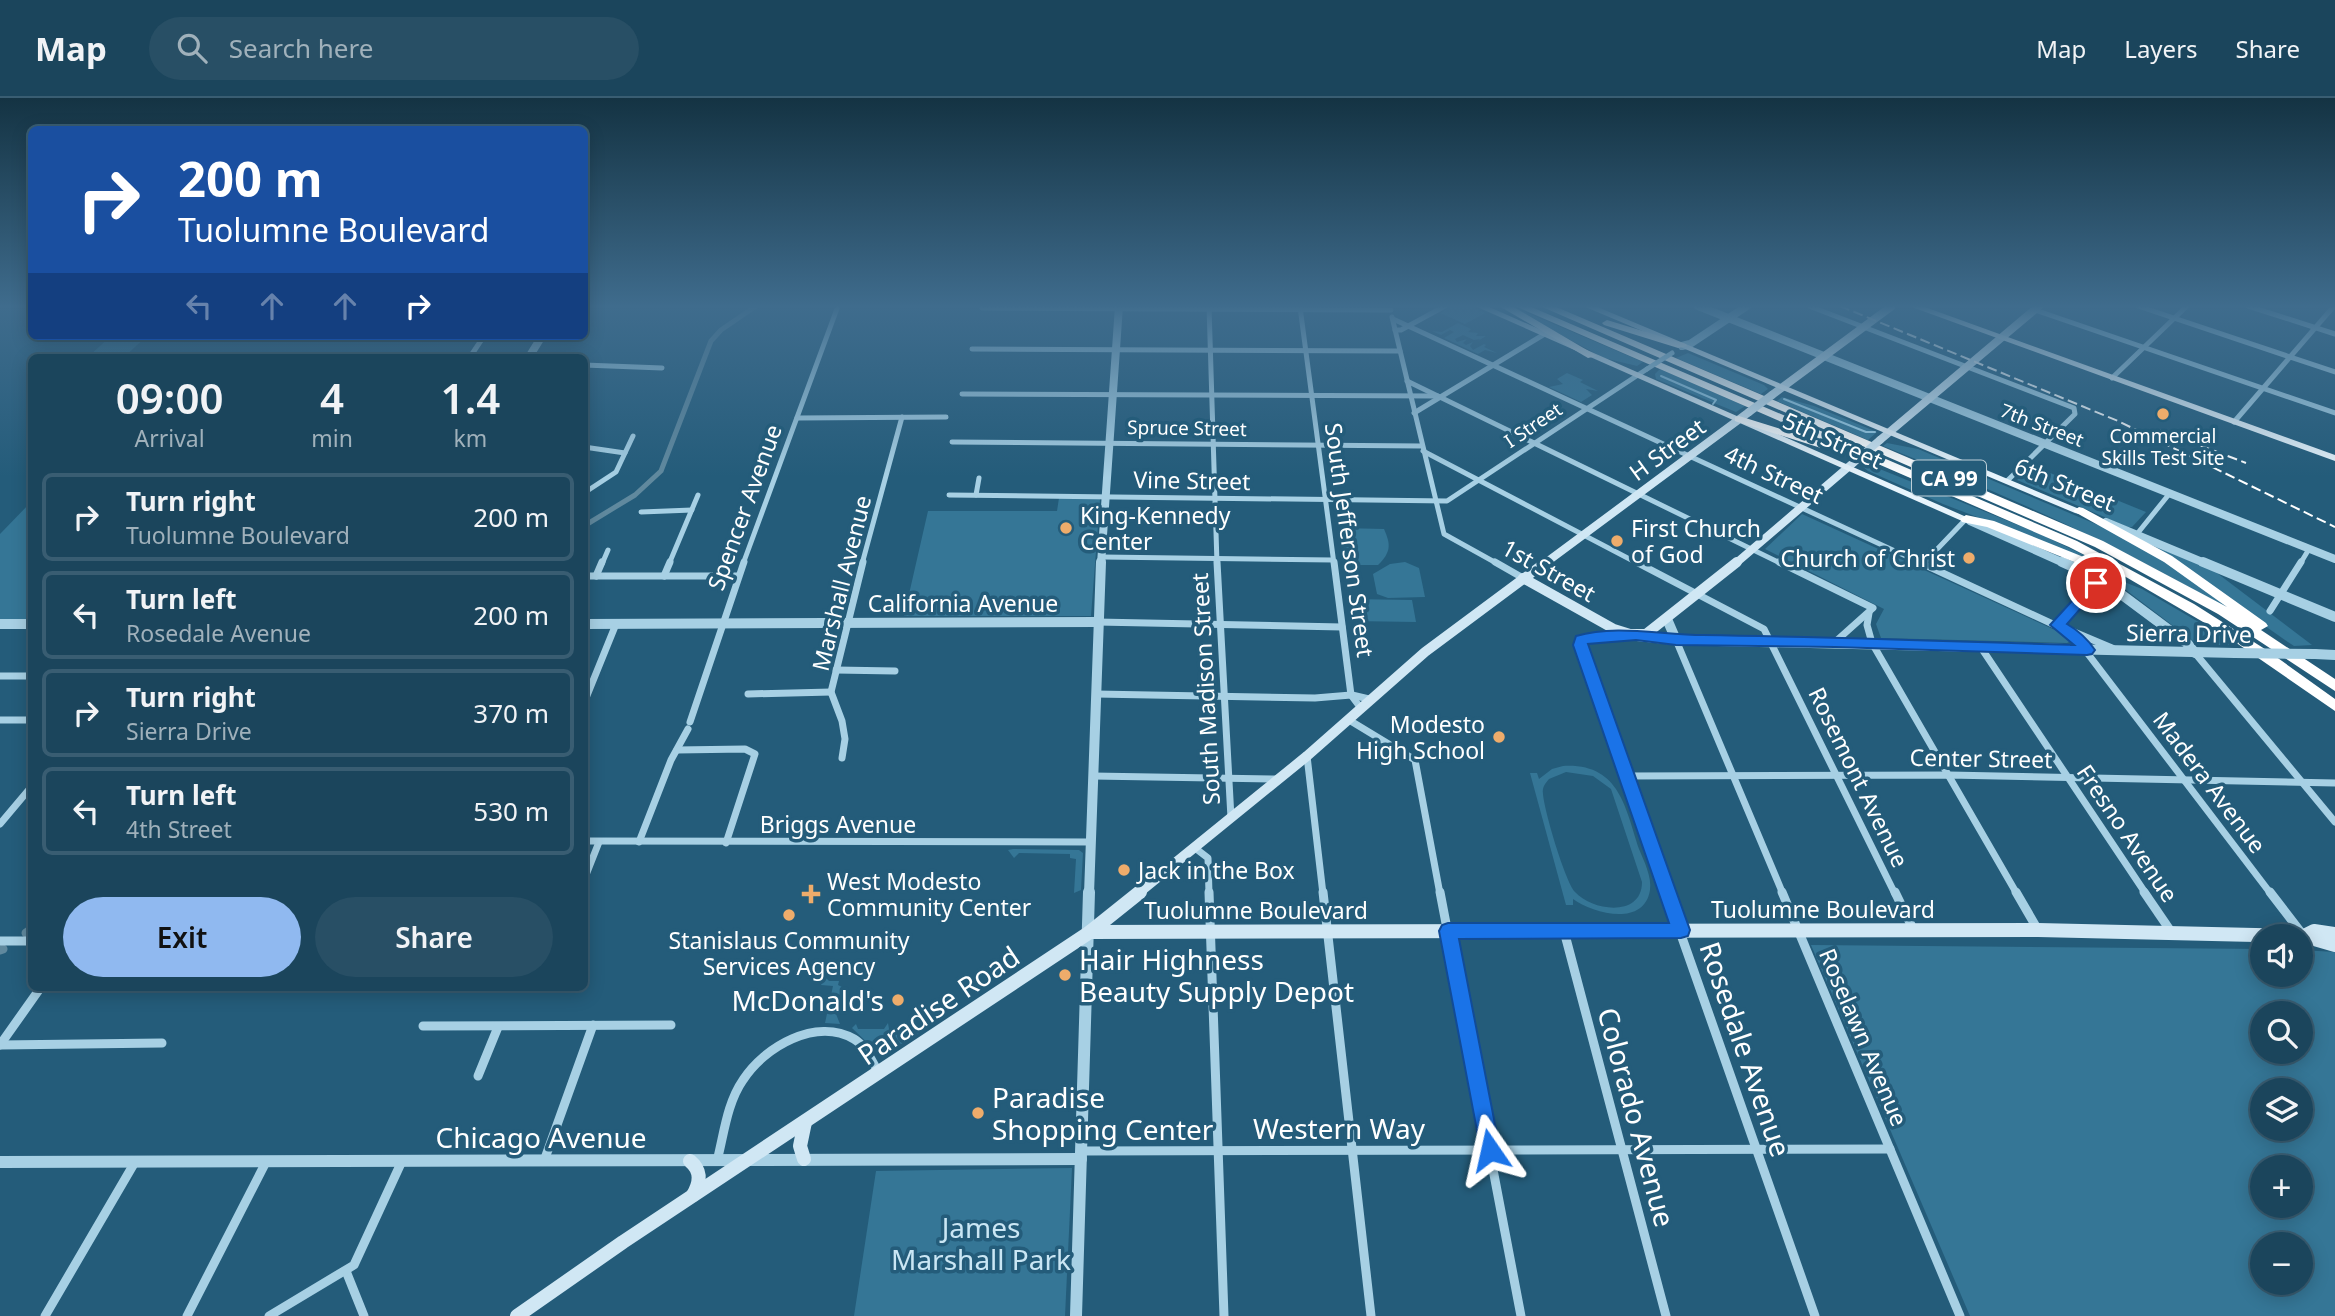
<!DOCTYPE html>
<meta charset="utf-8">
<style>
body{margin:0;font-family:"Noto Sans",sans-serif;background:#284f65;color:#f1f3f6;height:100vh;display:flex;flex-direction:column;font-size:26px;white-space:nowrap}
*{box-sizing:border-box;margin:0}
p{font-size:23px;color:#a0b1bb}
.icon{flex:none;width:38px;height:38px;fill:none;stroke:currentColor;stroke-width:2;stroke-linecap:round;stroke-linejoin:round}
.map{position:relative;flex:1;overflow:hidden}
.panel{position:absolute;left:28px;top:256px;width:560px;height:637px;display:flex;flex-direction:column;background:#1b455c;border-radius:10px;box-shadow:0 4px 18px #0003,0 0 0 2px #395d72}
.panel>*{flex:none}
.hud{position:absolute;left:28px;top:28px;width:560px;height:214px;border-radius:10px;box-shadow:0 4px 18px #0003,0 0 0 2px #395d72;background:#1a4fa0;color:#fff;overflow:hidden}
.tools{position:absolute;left:2250px;top:826px;display:grid;gap:14px}
.tools a{display:grid;place-items:center;width:63px;height:63px;border-radius:50%;background:#1b455c;box-shadow:0 4px 18px #0003,0 0 0 2px #395d72;font-size:35px}
.pin{position:absolute;display:grid;place-items:center;width:60px;height:60px;color:#fff;margin:-30px;border:4px solid #fff;border-radius:50%;box-shadow:0 2px 7px #0007}
.me{position:absolute;width:77px;margin:-38px;rotate:349deg;stroke-linejoin:round;filter:drop-shadow(0 0 5px #0008)}
.turn{display:flex;align-items:center;gap:24px;height:147px;padding:0 35px;font-size:32px}
.turn .icon{width:91px;height:91px;stroke-width:2.5}
.turn b{display:block;font-size:49px;line-height:60px}
.lanes{display:flex;align-items:center;height:66px;padding:0 35px;background:#0003;justify-content:center;gap:35px;direction:ltr}
.lanes .off{opacity:.35}
.eta{display:flex;justify-content:space-evenly;align-items:center;height:119px;text-align:center}
.eta b{font-size:42px;font-weight:600;line-height:49px}
.cta{display:flex;gap:14px;margin-top:auto;padding:14px 35px}
.cta a{flex:1;height:80px;border-radius:42px;background:#90b9f0;color:#111;font-size:28px;font-weight:600;line-height:80px;text-align:center}
.cta a+a{background:#284f65;color:#f1f3f6}
ul{padding:0;list-style:none}
li{display:flex;align-items:center;gap:21px;height:88px;margin:0 14px 10px;padding:0 21px;border:4px solid #395d72;border-radius:10px}
li div{flex:1}
li b{display:block;font-size:26px}
li em{font-style:normal}
header{display:flex;align-items:center;gap:42px;box-sizing:border-box;height:98px;padding:0 35px;background:#1b455c;border-bottom:2px solid #395d72}
header strong{font-size:33px}
nav{display:flex;gap:38px;margin-inline-start:auto;font-size:24px}
.search{width:490px;height:63px;background:#284f65;display:flex;align-items:center;gap:18px;box-sizing:border-box;padding:0 24px;border-radius:38px;color:#a0b1bb;font-size:26px}
.map>svg:first-child{display:block}
.green{fill:#357696;fill-rule:evenodd}
.lines{fill:none;stroke-linecap:round;stroke-linejoin:round}
.stream{stroke:#9bcde5;stroke-width:2}
.canal-far1{stroke:#60899e;stroke-width:5}
.canal{stroke:#60899e;stroke-width:9}
.minor-far2{stroke:#a7d0e4;stroke-width:5}
.minor-far1{stroke:#a7d0e4;stroke-width:7}
.minor{stroke:#a7d0e4;stroke-width:9}
.tertiary-far2{stroke:#a7d0e4;stroke-width:8}
.tertiary-far1{stroke:#a7d0e4;stroke-width:10}
.tertiary{stroke:#a7d0e4;stroke-width:12}
.secondary-far2{stroke:#d0e7f4;stroke-width:8}
.secondary-far1{stroke:#d0e7f4;stroke-width:10}
.secondary{stroke:#d0e7f4;stroke-width:14}
.primary{fill:#e7f4fc;fill-rule:evenodd}
.motorway{fill:#fff;fill-rule:evenodd}
.rail{stroke:#fff;stroke-width:2;stroke-dasharray:10 4.5;stroke-linecap:butt}
.minor-bridge{stroke:#a7d0e4;stroke-width:5}
.tertiary-bridge{stroke:#a7d0e4;stroke-width:10}
.secondary-bridge{stroke:#d0e7f4;stroke-width:8}
.route{fill:#1a73e8;stroke:#114b97;stroke-width:2}
.poi-dot{fill:#eeac6b;stroke:#245c7a;stroke-width:2.5}
.labels{text-anchor:middle;dominant-baseline:central;stroke-width:7;stroke-linejoin:round;paint-order:stroke}
.far-street-label{font-size:19px;fill:#fff;stroke:#245c7a}
.far-poi-label{font-size:19px;fill:#fff;stroke:#245c7a}
.shield{fill:#245c7a;stroke:#bdced7;stroke-width:2}
.shield-label{font-size:21px;font-weight:bold;fill:#fff}
.street-label{font-size:23px;fill:#fff;stroke:#245c7a}
.poi-label{font-size:23px;fill:#fff;stroke:#245c7a;text-anchor:start}
.near-poi-label{font-size:28px;fill:#fff;stroke:#245c7a;text-anchor:start}
.near-street-label{font-size:28px;fill:#fff;stroke:#245c7a}
.near-park-label{font-size:28px;fill:#cae6f4;stroke:#245c7a}
</style>
<header>
<strong>Map</strong>
<div class="search"><svg class="icon" aria-label="search" viewBox="0 0 24 24"><circle cx="10" cy="10" r="6"/><path d="M15 15l6 6"/></svg>Search here</div>
<nav><a>Map</a><a>Layers</a><a>Share</a></nav>
</header>
<div class="map">
<svg width="2335" height="1218" viewBox="0 0 2335 1218">
<rect width="100%" height="100%" fill="#245c7a"/>
<g class="green">
<path d="M1453 208H1471L1485 215 1465 226 1440 215Z"/>
<path d="M1516 210 1643 264 1637 268 1604 260 1513 211Z"/>
<path d="M1458 225 1471 231 1468 234 1478 235 1476 238H1486L1478 243 1480 241 1474 242 1463 237 1455 241 1457 244 1467 241 1463 245 1466 247 1473 244 1470 248 1473 252 1484 246 1486 247 1484 249 1497 255 1485 252 1478 256 1444 240 1454 234 1450 232 1441 237 1432 233 1442 234Z"/>
<path d="M111 238H147L124 259H88Z"/>
<path d="M1688 255 1764 287 1768 291 1761 296 1676 260Z"/>
<path d="M1660 271 1745 308 1736 314 1656 281 1655 276Z"/>
<path d="M1567 275 1583 282 1580 284 1598 293 1586 291 1592 297 1581 304 1549 289 1563 286 1557 281Z"/>
<path d="M1782 299 1814 308 1877 334 1868 342 1777 303Z"/>
<path d="M1887 345 1918 351 2105 430 2164 462 2238 517C2125 450 2005 396 1883 348Z"/>
<path d="M1865 365 2040 436 2111 470 1943 406 1868 373 1862 368Z"/>
<path d="M2033 368 2146 414 2132 429H2128L2017 382Z"/>
<path d="M1059 400 1100 401 1091 518H904L928 413H1057Z"/>
<path d="M31 404V521H0V436Z"/>
<path d="M1802 416 2066 537 2071 543 2067 545 1881 540 1876 526 1884 511 1765 451Z"/>
<path d="M1342 430 1384 431C1391 447 1391 454 1378 467H1345Z"/>
<path d="M2156 449 2213 472 2312 547 2294 548 2285 542 2154 450Z"/>
<path d="M2051 455 2142 491 2238 547H2212L2215 542 2204 537 2199 543 2204 546H2197L2118 486Z"/>
<path d="M1405 464 1419 470 1425 499 1388 500 1377 496 1373 476 1390 466Z"/>
<path d="M1349 501 1412 502 1416 524 1352 523Z"/>
<path d="M1563 668C1619 665 1625 708 1639 751 1644 763 1652 779 1650 792 1644 830 1592 815 1573 801V807H1566L1530 675H1537L1539 681 1552 671ZM1566 674 1593 678 1611 691 1642 784C1642 820 1592 813 1575 794 1565 783 1544 712 1543 696 1542 689 1545 686 1549 681Z"/>
<path d="M1013 751 1079 752 1083 755 1081 792 1074 795 1076 761 1070 760V756L1019 755 1014 760 1008 752Z"/>
<path d="M1811 847 2263 851V877H2301V852L2335 854V1218H1970ZM2263 915H2301V954H2263ZM2263 992H2301V1031H2263ZM2263 1069H2301V1108H2263ZM2263 1146H2301V1185H2263Z"/>
<path d="M825 879 829 883H839L838 887 842 889 836 916 840 926 825 925 833 888 821 887Z"/>
<path d="M888 925 889 931H916L918 926 921 934 881 958 852 930 856 926 858 931H884Z"/>
<path d="M1072 1070 1065 1218H854L876 1073Z"/>
</g>
<g class="lines">
<g class="stream">
<path d="M1661 278 1716 302 1713 306"/>
<path d="M1784 301 1866 334H1875"/>
</g>
<path class="canal-far1" d="M584 428 635 397 661 373 711 243 721 232 756 208"/>
<g class="canal">
<path d="M26 835 32 831"/>
<path d="M0 852 3 851"/>
</g>
<g class="minor-far2">
<path d="M1209 208 1217 466"/>
<path d="M1809 208 2074 310 2075 316 2007 383"/>
<path d="M2138 208 2335 274"/>
<path d="M2248 208 2335 236"/>
<path d="M1300 209 1334 466"/>
<path d="M982 210 1391 212"/>
<path d="M2035 212 2335 315"/>
<path d="M1392 219 1444 436 1498 466"/>
<path d="M1393 221 1923 466"/>
<path d="M1395 232H1401L1445 208"/>
<path d="M972 251 1400 253"/>
<path d="M352 258 420 259"/>
<path d="M470 259 484 238"/>
<path d="M476 259H520"/>
<path d="M584 267 662 270"/>
<path d="M2112 280 2187 208"/>
<path d="M1407 283 1782 466"/>
<path d="M962 296 1438 298"/>
<path d="M1414 315 1543 237"/>
<path d="M797 320 946 319"/>
<path d="M2234 324 2334 208"/>
<path d="M952 344 1422 348"/>
<path d="M584 349 625 355"/>
<path d="M1423 353 1639 466"/>
<path d="M584 395 616 374 633 338"/>
<path d="M949 397 1447 403 1647 271"/>
<path d="M976 397 979 380"/>
<path d="M641 414 692 412"/>
<path d="M2137 436 2170 395"/>
<path d="M1103 459 1333 462"/>
<path d="M1924 465 1966 421"/>
<path d="M602 466 608 452"/>
<path d="M669 466 698 397"/>
<path d="M743 466 838 208"/>
<path d="M862 466 902 319"/>
<path d="M2300 466 2309 451"/>
</g>
<g class="minor-far1">
<path d="M1217 464 1231 720"/>
<path d="M1334 464 1351 597 1360 609"/>
<path d="M1495 464 1523 480"/>
<path d="M1636 464 1764 531 1895 796"/>
<path d="M1779 464 1873 510 1835 544"/>
<path d="M1919 464 2072 535 2271 796"/>
<path d="M584 478H738"/>
<path d="M596 478 602 464"/>
<path d="M664 478 670 464"/>
<path d="M2270 513 2301 464"/>
<path d="M1869 515 1867 527 1872 545 2017 796"/>
<path d="M1097 524 1342 529"/>
<path d="M2057 527 2088 492 2102 482"/>
<path d="M2074 534 2112 550"/>
<path d="M1629 538 1584 540 1580 547 1667 796"/>
<path d="M1676 542 1783 796"/>
<path d="M1982 551 2146 796"/>
<path d="M2195 555 2335 724"/>
<path d="M836 572 895 573"/>
<path d="M0 578H32"/>
<path d="M748 596 831 594"/>
<path d="M1096 596 1315 600 1351 597"/>
<path d="M1352 597 1369 601"/>
<path d="M584 605 616 526"/>
<path d="M0 622H32"/>
<path d="M1349 622 1415 662 1440 796"/>
<path d="M690 624 744 464"/>
<path d="M677 652 745 651 755 656 726 745"/>
<path d="M1307 658 1323 796"/>
<path d="M842 660 845 641 842 623 831 594 863 464"/>
<path d="M1093 678 1277 681"/>
<path d="M1627 678 1949 677 2335 685"/>
<path d="M0 726 32 688"/>
<path d="M584 743 1091 744"/>
<path d="M639 744 671 662 688 631"/>
<path d="M1195 750 1208 760 1209 796"/>
<path d="M584 782 599 744"/>
</g>
<g class="minor">
<path d="M1209 794 1224 1218"/>
<path d="M1323 794 1371 1218"/>
<path d="M1440 794 1521 1218"/>
<path d="M1666 794 1815 1218"/>
<path d="M1782 794 1960 1218"/>
<path d="M1895 794 1913 831"/>
<path d="M2016 794 2038 832"/>
<path d="M2144 794 2172 835"/>
<path d="M2270 794 2303 837"/>
<path d="M1564 833 1666 1218"/>
<path d="M0 843H32"/>
<path d="M423 928 671 927"/>
<path d="M0 947 162 945"/>
<path d="M0 947 41 889"/>
<path d="M478 978 498 929"/>
<path d="M1082 1053 1890 1051"/>
<path d="M544 1063 593 927"/>
<path d="M717 1063C724 1036 727 1005 743 982 764 949 816 919 854 941 866 948 872 964 879 975"/>
<path d="M346 1173 364 1218"/>
<path d="M45 1218 135 1064"/>
<path d="M187 1218 266 1064"/>
<path d="M269 1218 354 1167 402 1063"/>
</g>
<g class="tertiary-far2">
<path d="M1698 208 2335 461"/>
<path d="M1682 248 1690 246 1747 208"/>
<path d="M529 259 542 238"/>
<path d="M1970 423 2066 466"/>
<path d="M2106 424 2207 466"/>
<path d="M1101 466 1119 208"/>
</g>
<g class="tertiary-far1">
<path d="M2062 464 2102 482 2188 546 2195 555"/>
<path d="M2203 464 2335 519"/>
<path d="M1667 521 1676 542"/>
<path d="M0 526H32"/>
<path d="M584 526 1097 524"/>
<path d="M1637 538 1676 542 2235 555"/>
<path d="M2315 556 2335 557"/>
<path d="M1089 796 1101 464"/>
</g>
<g class="tertiary">
<path d="M0 1064 1081 1061"/>
<path d="M1076 1218 1089 794"/>
</g>
<g class="secondary-far2">
<path d="M1772 297 1892 208"/>
<path d="M1880 342 2039 208"/>
<path d="M1544 466 1749 314"/>
<path d="M1735 466 1853 365"/>
</g>
<g class="secondary-far1">
<path d="M1523 480 1614 531 1630 536H1646L1737 464"/>
<path d="M1137 796 1307 658 1425 554 1546 464"/>
</g>
<g class="secondary">
<path d="M1090 834 2038 832 2304 838 2335 847"/>
<path d="M2304 838 2314 833 2335 836"/>
<path d="M804 1061 800 1048 805 1024"/>
<path d="M690 1063C702 1073 700 1085 693 1097"/>
<path d="M517 1218 623 1144 1090 834 1140 794"/>
</g>
<g class="primary">
<path d="M1475 208H1487L1971 421 1970 423H1962Z"/>
<path d="M1583 208H1595L2084 413 2079 416 2075 415Z"/>
<path d="M1909 208H1922L2335 357V363Z"/>
</g>
<g class="motorway">
<path d="M1499 208H1512L1597 258 1588 260Z"/>
<path d="M1515 208H1529L2077 443 2194 506 2268 553 2335 601V613L2222 535 2119 475 2117 478H2109L1987 429 1962 424 1960 421 1966 417 1994 423 2106 468 2069 449Z"/>
<path d="M1540 208H1554L2103 443 2227 509 2164 464 2073 413 2079 409 2083 410 2172 458 2266 525 2268 528 2261 532 2335 581V593L2218 516 2095 449Z"/>
<path d="M1607 222 1686 246 1687 248 1678 250 1604 227 1602 225Z"/>
<path d="M1739 318 1829 346 1831 348 1829 350H1821L1735 323V319Z"/>
</g>
<g class="rail">
<path d="M1840 208 2118 323 2335 429"/>
<path d="M2160 332 2246 365"/>
</g>
<path class="minor-bridge" d="M1647 271 1672 255"/>
<path class="tertiary-bridge" d="M2235 555 2315 556"/>
<g class="secondary-bridge">
<path d="M1749 314 1772 297"/>
<path d="M1853 365 1880 342"/>
</g>
</g>
<linearGradient id="sky" x2="0" y2="1"><stop stop-color="#143343"/><stop offset="0.55" stop-color="#3f6c8d"/><stop offset="1" stop-color="#3f6c8d" stop-opacity="0"/></linearGradient>
<rect width="2335" height="379" fill="url(#sky)"/>
<path class="route" d="M2096 480 2103 485 2067 526C2079 533 2087 540 2095 552L2092 556 2087 557 1835 549 1676 547 1636 542 1588 546 1690 832 1688 838 1681 840 1459 841 1500 1052 1497 1059 1490 1062 1482 1059 1439 833 1442 827 1448 825H1669L1573 547 1576 538C1616 526 1661 537 1703 537 1827 539 1950 543 2074 547L2050 527 2091 482Z"/>
<g class="poi-dot">
<circle cx="2163" cy="316" r="7"/>
<circle cx="1066" cy="430" r="7"/>
<circle cx="1617" cy="443" r="7"/>
<circle cx="1969" cy="460" r="7"/>
<circle cx="1499" cy="639" r="7"/>
<circle cx="1124" cy="772" r="7"/>
<path d="M807.5 785.5h7v7h7v7h-7v7h-7v-7h-7v-7h7z"/>
<circle cx="789" cy="817" r="7"/>
<circle cx="1065" cy="877" r="7"/>
<circle cx="898" cy="902" r="7"/>
<circle cx="978" cy="1015" r="7"/>
</g>
<g class="labels">
<g class="far-street-label">
<text transform="translate(1533 327) rotate(-34)">I Street</text>
<text transform="translate(2042 327) rotate(21)">7th Street</text>
<text transform="translate(1187 330) rotate(1)">Spruce Street</text>
</g>
<g class="far-poi-label">
<text x="2163" y="338">Commercial<tspan x="2163" dy="22">Skills Test Site</tspan></text>
</g>
<rect class="shield" x="1912" y="362.5" width="74" height="35" rx="5"/>
<g class="shield-label">
<text x="1949" y="380">CA 99</text>
</g>
<g class="street-label">
<text transform="translate(1833 342) rotate(24)">5th Street</text>
<text transform="translate(1667 351) rotate(-36)">H Street</text>
<text transform="translate(1774 376) rotate(25)">4th Street</text>
<text transform="translate(1192 382) rotate(1)">Vine Street</text>
<text transform="translate(2065 386) rotate(22)">6th Street</text>
<text transform="translate(744 409) rotate(-70)">Spencer Avenue</text>
<text transform="translate(1350 442) rotate(82)">South Jefferson Street</text>
<text transform="translate(1549 472) rotate(29)">1st Street</text>
<text transform="translate(841 485) rotate(-76)">Marshall Avenue</text>
<text x="963" y="505">California Avenue</text>
<text transform="translate(2189 535) rotate(1)">Sierra Drive</text>
<text transform="translate(1205 591) rotate(-93)">South Madison Street</text>
<text transform="translate(1981 660) rotate(1)">Center Street</text>
<text transform="translate(1859 679) rotate(64)">Rosemont Avenue</text>
<text transform="translate(2210 684) rotate(53)">Madera Avenue</text>
<text x="838" y="726">Briggs Avenue</text>
<text transform="translate(2128 735) rotate(56)">Fresno Avenue</text>
<text x="1823" y="811">Tuolumne Boulevard</text>
<text x="1256" y="812">Tuolumne Boulevard</text>
<text transform="translate(1864 939) rotate(67)">Roselawn Avenue</text>
</g>
<g class="poi-label">
<text x="1080" y="417">King-Kennedy<tspan x="1080" dy="26">Center</tspan></text>
<text x="1631" y="430">First Church<tspan x="1631" dy="26">of God</tspan></text>
<text x="1955" y="460" text-anchor="end">Church of Christ</text>
<text x="1485" y="626" text-anchor="end">Modesto<tspan x="1485" dy="26">High School</tspan></text>
<text x="1138" y="772">Jack in the Box</text>
<text x="827" y="783">West Modesto<tspan x="827" dy="26">Community Center</tspan></text>
<text x="789" y="842" text-anchor="middle">Stanislaus Community<tspan x="789" dy="26">Services Agency</tspan></text>
</g>
<g class="near-poi-label">
<text x="1079" y="861">Hair Highness<tspan x="1079" dy="32">Beauty Supply Depot</tspan></text>
<text x="884" y="902" text-anchor="end">McDonald's</text>
<text x="992" y="999">Paradise<tspan x="992" dy="32">Shopping Center</tspan></text>
</g>
<g class="near-street-label">
<text transform="translate(938 907) rotate(-34)">Paradise Road</text>
<text transform="translate(1746 951) rotate(71)">Rosedale Avenue</text>
<text transform="translate(1637 1019) rotate(75)">Colorado Avenue</text>
<text x="1339" y="1030">Western Way</text>
<text x="541" y="1039">Chicago Avenue</text>
</g>
<g class="near-park-label">
<text x="981" y="1129">James<tspan x="981" dy="32">Marshall Park</tspan></text>
</g>
</g>
</svg>
<div class="tools">
<a><svg class="icon" aria-label="sound" viewBox="0 0 24 24"><path d="M4 9h4l5-4v14l-5-4H4zM17 9q2 3 0 6"/></svg></a>
<a><svg class="icon" aria-label="search" viewBox="0 0 24 24"><circle cx="10" cy="10" r="6"/><path d="M15 15l6 6"/></svg></a>
<a><svg class="icon" aria-label="layers" viewBox="0 0 24 24"><path d="M12 4l9 5-9 5-9-5zM3 14l9 5 9-5"/></svg></a>
<a>+</a>
<a>−</a>
</div>
<div class="pin" style="left:2096px;top:485px;background:#d93025"><svg class="icon" aria-label="arrive" viewBox="0 0 24 24"><path d="M6 21V4h12l-3 4 3 4H6"/></svg></div>
<svg class="me" style="left:1490px;top:1052px" viewBox="-20 -20 40 40"><path d="M0-17L14 15 0 8-14 15z" fill="#1a73e8" stroke="#fff" stroke-width="4"/></svg>
<div class="hud">
<div class="turn"><svg class="icon" aria-label="right" viewBox="0 0 24 24"><path d="M7 20v-9h11M14 6l5 5-5 5"/></svg><div><b>200 m</b>Tuolumne Boulevard</div></div>
<div class="lanes"><svg class="icon off" aria-label="left" viewBox="0 0 24 24"><path d="M17 20v-9H6M10 6l-5 5 5 5"/></svg><svg class="icon off" aria-label="ahead" viewBox="0 0 24 24"><path d="M12 20V5M6 11l6-6 6 6"/></svg><svg class="icon off" aria-label="ahead" viewBox="0 0 24 24"><path d="M12 20V5M6 11l6-6 6 6"/></svg><svg class="icon" aria-label="right" viewBox="0 0 24 24"><path d="M7 20v-9h11M14 6l5 5-5 5"/></svg></div>
</div>
<section class="panel">
<div class="eta">
<div><b>09:00</b><p>Arrival</p></div>
<div><b>4</b><p>min</p></div>
<div><b>1.4</b><p>km</p></div>
</div>
<ul>
<li><svg class="icon" aria-label="right" viewBox="0 0 24 24"><path d="M7 20v-9h11M14 6l5 5-5 5"/></svg><div><b>Turn right</b><p>Tuolumne Boulevard</p></div><em>200 m</em></li>
<li><svg class="icon" aria-label="left" viewBox="0 0 24 24"><path d="M17 20v-9H6M10 6l-5 5 5 5"/></svg><div><b>Turn left</b><p>Rosedale Avenue</p></div><em>200 m</em></li>
<li><svg class="icon" aria-label="right" viewBox="0 0 24 24"><path d="M7 20v-9h11M14 6l5 5-5 5"/></svg><div><b>Turn right</b><p>Sierra Drive</p></div><em>370 m</em></li>
<li><svg class="icon" aria-label="left" viewBox="0 0 24 24"><path d="M17 20v-9H6M10 6l-5 5 5 5"/></svg><div><b>Turn left</b><p>4th Street</p></div><em>530 m</em></li>
</ul>
<div class="cta"><a>Exit</a><a>Share</a></div>
</section>
</div>
